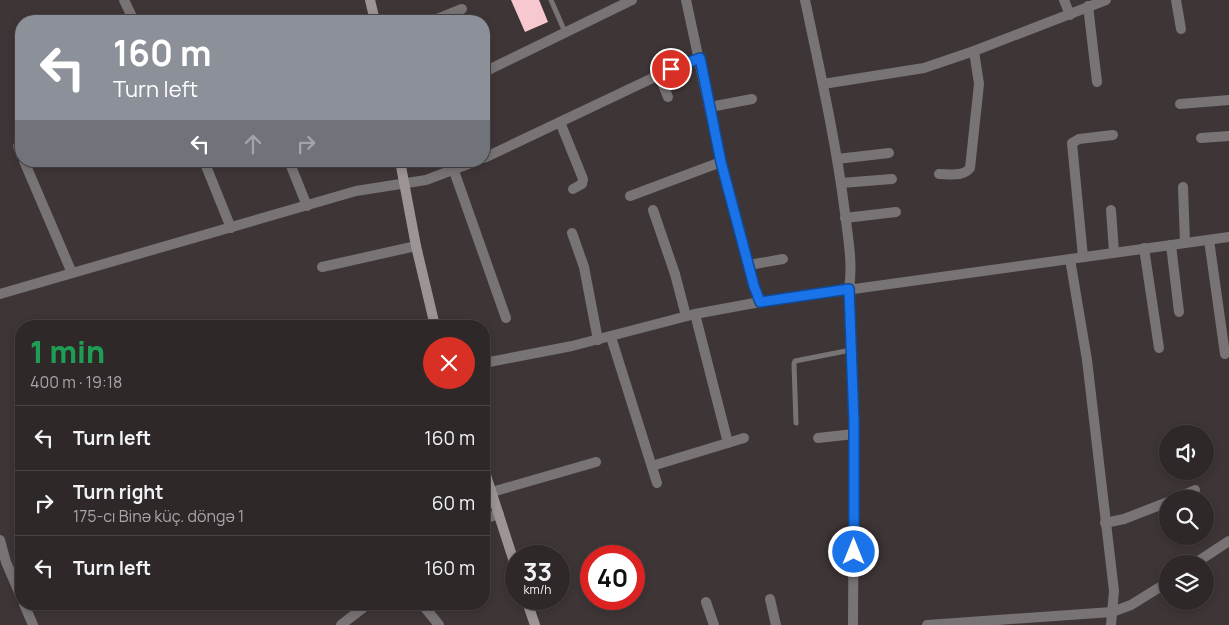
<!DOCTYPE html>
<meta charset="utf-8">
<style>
body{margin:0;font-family:Manrope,sans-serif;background:#3a3434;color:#f1f3f6;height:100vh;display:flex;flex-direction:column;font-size:19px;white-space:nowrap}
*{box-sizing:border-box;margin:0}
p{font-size:16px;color:#a7a6a8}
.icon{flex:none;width:28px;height:28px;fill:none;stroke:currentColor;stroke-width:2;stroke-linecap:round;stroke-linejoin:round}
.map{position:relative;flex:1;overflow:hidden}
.side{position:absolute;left:15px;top:320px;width:475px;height:290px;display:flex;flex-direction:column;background:#2e2828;border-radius:20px;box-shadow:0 2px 8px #0003,0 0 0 1px #494445}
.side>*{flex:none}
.guide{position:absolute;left:15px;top:15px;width:475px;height:152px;border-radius:20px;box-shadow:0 2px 8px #0003,0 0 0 1px #494445;background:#8c9099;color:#fff;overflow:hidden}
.controls{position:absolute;left:1159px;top:425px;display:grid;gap:10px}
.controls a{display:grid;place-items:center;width:55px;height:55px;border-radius:50%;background:#2e2828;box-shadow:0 2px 8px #0003,0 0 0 1px #494445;font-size:25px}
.speed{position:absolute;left:505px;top:545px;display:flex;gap:10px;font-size:25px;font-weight:700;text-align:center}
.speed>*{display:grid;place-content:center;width:65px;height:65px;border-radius:50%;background:#2e2828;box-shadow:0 2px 8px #0003,0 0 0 1px #494445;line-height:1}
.speed small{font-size:12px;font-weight:400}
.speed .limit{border:8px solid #d22;background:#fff;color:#111}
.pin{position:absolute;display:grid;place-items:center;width:42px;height:42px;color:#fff;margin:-21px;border:2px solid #fff;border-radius:50%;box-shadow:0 1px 5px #0007}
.me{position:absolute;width:55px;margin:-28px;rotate:0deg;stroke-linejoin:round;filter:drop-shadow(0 0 4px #0008)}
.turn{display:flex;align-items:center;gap:18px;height:105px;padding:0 15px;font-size:22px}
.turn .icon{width:65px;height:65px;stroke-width:2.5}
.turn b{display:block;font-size:35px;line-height:42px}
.lanes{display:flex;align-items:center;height:48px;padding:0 15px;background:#0003;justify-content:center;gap:25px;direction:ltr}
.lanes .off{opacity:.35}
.round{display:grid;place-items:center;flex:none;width:52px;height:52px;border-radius:26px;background:#3a3434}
.head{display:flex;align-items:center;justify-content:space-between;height:85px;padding:0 15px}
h1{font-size:30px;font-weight:800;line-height:38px;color:#1e9e55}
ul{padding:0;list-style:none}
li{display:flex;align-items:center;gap:15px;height:65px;padding:0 15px;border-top:1px solid #494445}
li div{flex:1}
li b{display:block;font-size:19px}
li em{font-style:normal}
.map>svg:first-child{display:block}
.building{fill:#f7c8d0}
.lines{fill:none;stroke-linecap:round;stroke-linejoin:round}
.service{stroke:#787374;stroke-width:5}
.minor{stroke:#787374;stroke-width:10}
.tertiary{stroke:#787374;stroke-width:10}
.secondary{stroke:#9c9495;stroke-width:10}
.route-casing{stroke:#114b97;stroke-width:12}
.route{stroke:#1a73e8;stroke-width:9}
</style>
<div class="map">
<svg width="1229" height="625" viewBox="0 0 1229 625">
<rect width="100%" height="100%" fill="#3e3536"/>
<path class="building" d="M511 0H539L548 22 525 32Z"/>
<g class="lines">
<g class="service">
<path d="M551 0 565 32"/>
<path d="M796 423 794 364 795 361 851 350"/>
</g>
<g class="minor">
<path d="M124 0 134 21"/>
<path d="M805 0C820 71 836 142 845 213 848 238 853 264 849 289"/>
<path d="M1064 0 1070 15"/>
<path d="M1176 0 1181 29"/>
<path d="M1088 6 1097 82"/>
<path d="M432 21 462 9"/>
<path d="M484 72 632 0"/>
<path d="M659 75 668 97"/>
<path d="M823 84 924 68 974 51 1106 0"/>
<path d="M1180 104 1229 100"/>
<path d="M710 107 752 99"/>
<path d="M560 122 583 179 582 184 573 189"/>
<path d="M1201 138 1229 136"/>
<path d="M18 146 21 155"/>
<path d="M484 158 659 75 699 58"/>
<path d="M837 159 889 153"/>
<path d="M24 161 72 273"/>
<path d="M204 161 231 228"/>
<path d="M289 161 307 206"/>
<path d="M454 171 506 318"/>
<path d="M939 174C950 174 963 177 970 168L979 84 974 51"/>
<path d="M841 183 892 179"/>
<path d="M1183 187 1185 243"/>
<path d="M630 196 721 162"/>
<path d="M653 210 675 274 686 316"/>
<path d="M1111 210 1114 252"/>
<path d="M845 218 896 212"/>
<path d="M572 233 584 267 598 340"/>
<path d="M1209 240 1225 354"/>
<path d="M1171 245 1179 312"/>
<path d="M1144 248 1159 348"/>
<path d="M1083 257 1072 143 1079 139 1113 135"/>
<path d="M1070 259 1087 360 1114 591 1111 625"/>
<path d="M749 265 783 259"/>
<path d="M322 267 416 246"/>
<path d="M0 294 356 191 426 180 476 161"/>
<path d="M695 314 728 443"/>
<path d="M611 337 657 483"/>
<path d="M818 438 854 434"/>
<path d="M652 466 744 438"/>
<path d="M492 492 596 462"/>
<path d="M1174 499 1195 490"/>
<path d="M484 519 499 514"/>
<path d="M1105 523 1124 519 1168 502"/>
<path d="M0 540 6 562 21 597"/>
<path d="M1194 564 1229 541"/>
<path d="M770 599 776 625"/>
<path d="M706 602 714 625"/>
<path d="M24 604 33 625"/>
<path d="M422 604 439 625"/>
<path d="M341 625 368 604"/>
<path d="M927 625 1112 612 1131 605 1168 582"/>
</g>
<g class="tertiary">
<path d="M686 0 721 162 754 286 760 302"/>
<path d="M849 289 854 434 853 625"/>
<path d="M484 363 572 346 695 314 760 302 1229 237"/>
</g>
<g class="secondary">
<path d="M370 0 375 21"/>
<path d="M400 161 416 246 435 326"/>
<path d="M484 469 516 568"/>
<path d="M526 599 535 625"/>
</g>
</g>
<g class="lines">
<g class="route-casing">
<path id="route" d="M671 69 700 58 721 162 754 286 760 302 849 289 854 423V552"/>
</g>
<use href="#route" class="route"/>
</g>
</svg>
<div class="controls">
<a><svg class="icon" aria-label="sound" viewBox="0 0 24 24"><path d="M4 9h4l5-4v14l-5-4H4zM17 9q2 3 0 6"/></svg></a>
<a><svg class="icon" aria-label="search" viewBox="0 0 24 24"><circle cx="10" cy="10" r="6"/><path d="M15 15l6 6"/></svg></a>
<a><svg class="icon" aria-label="layers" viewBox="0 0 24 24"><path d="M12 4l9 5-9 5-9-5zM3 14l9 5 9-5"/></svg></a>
</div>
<div class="speed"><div>33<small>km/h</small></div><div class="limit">40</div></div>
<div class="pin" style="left:671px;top:69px;background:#d93025"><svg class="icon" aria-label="arrive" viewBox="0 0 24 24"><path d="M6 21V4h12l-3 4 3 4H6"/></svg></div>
<svg class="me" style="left:854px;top:552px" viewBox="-20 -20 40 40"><circle r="17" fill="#1a73e8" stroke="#fff" stroke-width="3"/><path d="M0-11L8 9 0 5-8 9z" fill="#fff"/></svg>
<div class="guide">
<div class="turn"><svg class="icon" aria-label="left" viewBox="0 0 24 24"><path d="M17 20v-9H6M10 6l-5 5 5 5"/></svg><div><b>160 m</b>Turn left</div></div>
<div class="lanes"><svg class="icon" aria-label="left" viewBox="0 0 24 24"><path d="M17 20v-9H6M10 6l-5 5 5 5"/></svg><svg class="icon off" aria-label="ahead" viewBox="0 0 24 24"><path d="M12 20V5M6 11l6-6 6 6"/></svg><svg class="icon off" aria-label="right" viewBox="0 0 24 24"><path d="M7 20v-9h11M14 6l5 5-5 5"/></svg></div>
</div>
<section class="side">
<div class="head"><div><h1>1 min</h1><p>400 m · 19:18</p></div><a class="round" style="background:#d93025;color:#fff"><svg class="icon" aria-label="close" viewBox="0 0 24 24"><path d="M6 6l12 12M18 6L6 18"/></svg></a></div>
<ul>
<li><svg class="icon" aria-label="left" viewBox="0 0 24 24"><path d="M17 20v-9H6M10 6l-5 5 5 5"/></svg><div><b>Turn left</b></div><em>160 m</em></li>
<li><svg class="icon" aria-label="right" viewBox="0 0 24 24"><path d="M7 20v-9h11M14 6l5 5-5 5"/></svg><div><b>Turn right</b><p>175-cı Binə küç. döngə 1</p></div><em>60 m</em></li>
<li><svg class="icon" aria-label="left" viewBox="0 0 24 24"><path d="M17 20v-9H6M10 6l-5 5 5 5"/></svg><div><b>Turn left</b></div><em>160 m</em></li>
</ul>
</section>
</div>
